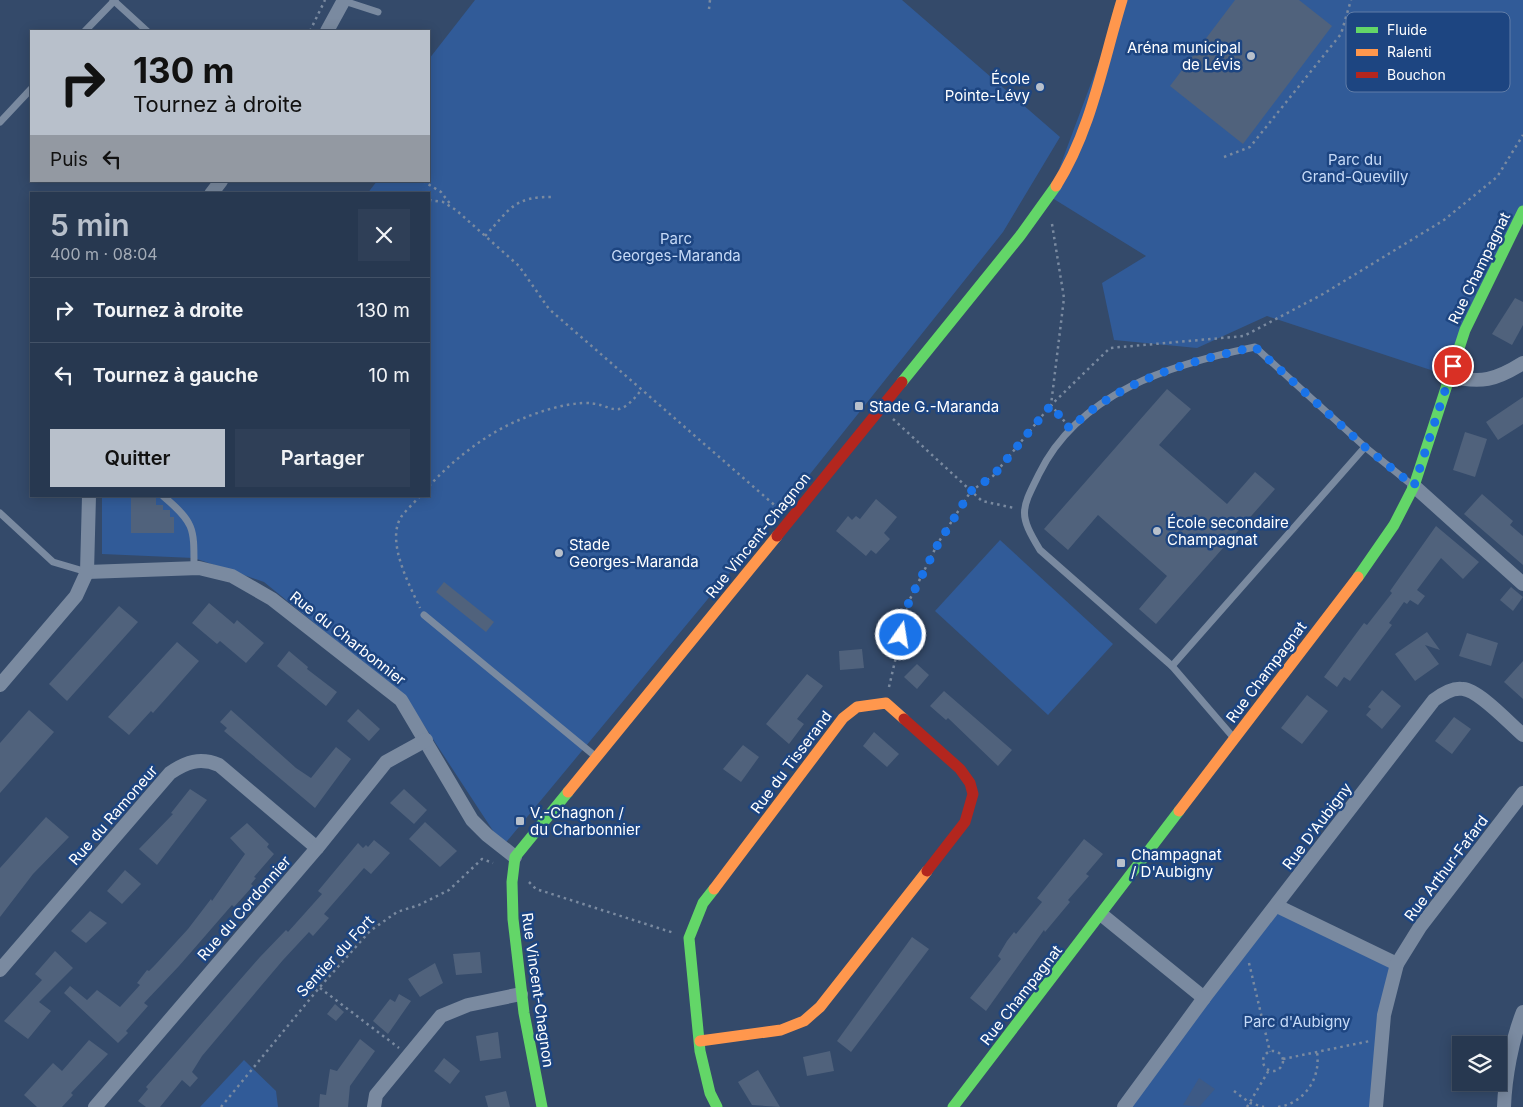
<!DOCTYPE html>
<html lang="fr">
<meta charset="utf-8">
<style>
body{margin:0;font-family:Inter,sans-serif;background:#2f3f57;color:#f1f3f6;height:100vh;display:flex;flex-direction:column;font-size:19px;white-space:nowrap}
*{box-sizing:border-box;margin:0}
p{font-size:16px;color:#a4acb7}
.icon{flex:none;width:28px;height:28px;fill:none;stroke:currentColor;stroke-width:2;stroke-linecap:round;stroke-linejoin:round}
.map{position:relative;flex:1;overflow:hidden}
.sheet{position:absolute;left:30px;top:192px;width:400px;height:305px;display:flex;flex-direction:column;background:#273850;border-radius:0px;box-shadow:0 2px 12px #0003,0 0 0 1px #435267}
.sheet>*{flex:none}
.hud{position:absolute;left:30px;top:30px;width:400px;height:152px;border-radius:0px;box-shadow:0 2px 12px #0003,0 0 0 1px #435267;background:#b8c0cb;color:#111;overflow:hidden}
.tools{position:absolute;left:1452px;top:1036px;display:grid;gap:10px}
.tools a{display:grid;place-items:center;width:55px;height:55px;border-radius:0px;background:#273850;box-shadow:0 2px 12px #0003,0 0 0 1px #435267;font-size:25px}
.pin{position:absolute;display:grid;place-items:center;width:42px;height:42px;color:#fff;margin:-21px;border:2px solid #fff;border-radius:50%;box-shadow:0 1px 5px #0007}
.me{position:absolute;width:55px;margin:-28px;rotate:13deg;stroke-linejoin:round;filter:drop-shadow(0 0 4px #0008)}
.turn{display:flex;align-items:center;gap:18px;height:105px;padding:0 20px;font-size:22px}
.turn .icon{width:65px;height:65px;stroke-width:2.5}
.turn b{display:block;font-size:35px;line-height:42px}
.then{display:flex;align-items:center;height:48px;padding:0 20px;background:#0003;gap:10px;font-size:19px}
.round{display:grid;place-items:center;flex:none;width:52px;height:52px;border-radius:0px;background:#2f3f57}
.summary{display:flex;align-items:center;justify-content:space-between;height:85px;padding:0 20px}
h1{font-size:30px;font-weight:600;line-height:38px;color:#b8c0cb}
.cta{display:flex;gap:10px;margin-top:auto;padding:10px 20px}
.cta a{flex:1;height:58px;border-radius:0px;background:#b8c0cb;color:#111;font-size:20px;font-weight:600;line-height:58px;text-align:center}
.cta a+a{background:#2f3f57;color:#f1f3f6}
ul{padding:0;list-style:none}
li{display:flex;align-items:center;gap:15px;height:65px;padding:0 20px;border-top:1px solid #435267}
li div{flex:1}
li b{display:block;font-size:19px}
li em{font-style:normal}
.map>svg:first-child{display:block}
.green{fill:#315b98}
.water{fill:#3d5a86}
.building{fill:#50627c}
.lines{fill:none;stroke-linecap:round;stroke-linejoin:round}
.path{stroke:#7a8aa0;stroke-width:2.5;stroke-dasharray:2.5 4;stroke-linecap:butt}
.lane{stroke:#7a8aa0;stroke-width:7}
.street{stroke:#7a8aa0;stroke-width:14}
.fast{stroke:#63d668;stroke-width:11}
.slow{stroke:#ff974d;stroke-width:11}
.jam{stroke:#b3261e;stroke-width:11}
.route{stroke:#1a73e8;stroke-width:9;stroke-dasharray:0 16.2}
.poi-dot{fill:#b8c0cb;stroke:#1d4581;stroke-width:2}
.labels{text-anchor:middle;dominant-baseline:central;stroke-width:5;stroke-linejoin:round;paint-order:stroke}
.poi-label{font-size:15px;fill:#fff;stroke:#1d4581;text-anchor:start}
.park-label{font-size:15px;fill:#c6daf7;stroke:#1d4581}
.street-label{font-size:15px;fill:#fff;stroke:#1d4581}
.key{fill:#1d4581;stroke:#617da7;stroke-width:1}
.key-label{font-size:14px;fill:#fff}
</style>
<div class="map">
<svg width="1523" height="1107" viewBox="0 0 1523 1107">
<rect width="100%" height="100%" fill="#344a6a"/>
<g class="green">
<path d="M475 0H902L1060 137 1003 232 775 518 503 846 406 698 264 582 194 558 102 554V496H429V194H367L377 181H429V59Z"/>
<path d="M1122 0H1523V211L1449 376 1267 316 1197 348 1114 340 1102 283 1146 256 1049 196Z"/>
<path d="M1000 540 1113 644 1048 715 935 611Z"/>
<path d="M1277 906 1397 964 1376 1107H1124Z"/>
<path d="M244 1060 276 1091 278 1107H200Z"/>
</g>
<path class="water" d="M1199 1078 1215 1089 1199 1107 1183 1105Z"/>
<g class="building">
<path d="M1235 0H1299L1332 26 1243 144 1170 86Z"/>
<path d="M1515 298 1523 302V325L1512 345 1492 334Z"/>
<path d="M1167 389 1191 409 1159 445 1227 504 1255 472 1275 489 1156 624 1139 609 1167 576 1098 515 1068 550 1044 529Z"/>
<path d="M1523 397V424L1498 440 1486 422Z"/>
<path d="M1465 432 1487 439 1475 477 1453 470Z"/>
<path d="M1482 494 1513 521 1510 525 1523 536V565L1464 514Z"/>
<path d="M131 496 156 497V505H163V510H170V517H174V533H131Z"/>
<path d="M876 499 897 517 884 533 890 539 876 554 871 550 866 556 836 531 848 516 852 520 856 516 860 519Z"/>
<path d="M1436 526 1479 562 1463 579 1441 558 1417 590 1425 596 1418 605 1410 600 1407 604 1404 602 1389 623 1392 625 1350 681 1344 677 1337 687 1324 677 1364 623 1367 625 1392 593 1390 591Z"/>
<path d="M444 582 494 622 486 632 436 592Z"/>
<path d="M1511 587 1523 597 1513 611 1500 600Z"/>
<path d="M209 603 234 624 237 620 264 643 246 663 220 641 217 644 192 623Z"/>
<path d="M119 606 138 622 67 701 49 684Z"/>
<path d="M1427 632 1440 650 1425 645 1439 664 1415 681 1395 654Z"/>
<path d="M1467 633 1498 643 1491 666 1459 656Z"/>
<path d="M177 642 199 661 153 713 151 711 129 735 108 717Z"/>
<path d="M862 649 864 668 840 670 839 651Z"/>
<path d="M289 651 308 667 307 669 337 692 326 706 277 666Z"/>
<path d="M1523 661V699L1504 682Z"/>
<path d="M917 664 929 675 917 689 904 677Z"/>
<path d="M807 674 823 686 797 719 804 724 789 744 766 724Z"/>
<path d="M1382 690 1401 706 1382 729 1366 715 1371 709 1368 707Z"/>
<path d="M944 691 1012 750 998 766 948 718 946 720 930 706Z"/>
<path d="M1307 695 1328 711 1302 744 1281 728Z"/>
<path d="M358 709 380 729 369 741 347 721Z"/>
<path d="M29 710 54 732 0 793V743Z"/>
<path d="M231 710 296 768 311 778 336 747 351 759 315 808 224 731 227 728 220 722Z"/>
<path d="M1454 717 1471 729 1452 754 1435 741Z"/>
<path d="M874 732 899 754 887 767 863 746Z"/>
<path d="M743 745 759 757 741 782 723 769Z"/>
<path d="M190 789 207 800 157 865 139 849 173 814 171 813Z"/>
<path d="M404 789 427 810 414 824 390 803Z"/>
<path d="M46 817 69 837 33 874 0 917V868Z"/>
<path d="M425 822 457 851 440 867 409 839Z"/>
<path d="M247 823 269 844 267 847 274 854 254 877 256 878 251 884 253 886 234 907 232 905 179 966 144 1003 148 1006 126 1031 128 1033 118 1043 64 993 70 986 87 1000 97 990 120 1007 140 985 137 983 147 970 149 971 155 965 188 929 211 899 212 901 245 854 230 838Z"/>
<path d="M1084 839 1103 854 1086 874 1089 876 1068 900 1070 902 1045 932 1044 930 986 1011 970 998 1001 959 998 956 1007 941 1014 932 1016 934 1042 902 1037 898Z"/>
<path d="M374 840 390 853 371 874 364 868 324 914 329 918 313 936 309 932 283 960 202 1056 192 1072 198 1078 190 1087 182 1080 160 1107H146L138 1101 148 1089 146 1087 260 957 286 930 288 932 322 894 318 891 358 843 363 848 366 845 368 847Z"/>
<path d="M125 870 141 884 122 904 107 891Z"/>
<path d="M90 911 107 923 86 943 71 931Z"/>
<path d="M912 937 929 949 851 1052 837 1041Z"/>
<path d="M55 951 73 968 39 1002 51 1011 28 1039 4 1021 42 980 35 974Z"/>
<path d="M480 952 482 973 456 975 453 954Z"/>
<path d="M435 963 443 983 420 997 408 979Z"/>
<path d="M399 994 411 1001 388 1034 373 1021 390 999 395 1002Z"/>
<path d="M335 1004 344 1012 336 1021 327 1014Z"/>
<path d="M498 1032 501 1058 480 1061 476 1036Z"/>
<path d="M360 1039 375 1051 350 1086 348 1107H319L320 1094 326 1095 330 1069 337 1071Z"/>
<path d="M89 1040 108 1054 71 1093 73 1095 62 1107H37L24 1095 53 1063 62 1071Z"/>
<path d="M830 1051 834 1071 807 1076 803 1057Z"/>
<path d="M444 1058 460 1071 450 1084 434 1071Z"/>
<path d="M758 1070 780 1107 752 1105 738 1082Z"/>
<path d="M506 1091 510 1107H488L485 1096Z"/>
</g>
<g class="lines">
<g class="path">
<path d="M709 9 710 0"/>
<path d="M310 31 325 0"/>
<path d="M1224 157 1250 147 1341 34 1351 0"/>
<path d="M423 181 441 192 451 205"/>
<path d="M429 200 443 202 456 210 519 266 549 309 779 509"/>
<path d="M1052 224 1064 298 1051 405 1065 422"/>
<path d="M485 236C510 209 514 196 554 197"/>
<path d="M893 419 982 501 1014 508"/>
<path d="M429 486C454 459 488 432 524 418 541 411 564 404 583 403 615 402 614 425 642 389"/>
<path d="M420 496C414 503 406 510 401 517 386 542 409 584 420 608"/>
<path d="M889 687 909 601 938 543 971 491 993 476 1051 405 1110 348 1244 336 1323 294 1444 220 1497 177 1523 135"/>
<path d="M529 882 536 889 674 933"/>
<path d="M1249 963 1270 1052"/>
<path d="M320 988 399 1048"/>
<circle cx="1273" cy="1061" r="10"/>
<path d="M1283 1059 1370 1041"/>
<path d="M1234 1091 1250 1103 1264 1107"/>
<path d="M221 1107 319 988 370 931 397 912 419 905 449 890 482 859 493 863"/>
<path d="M1247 1107 1269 1070"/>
<path d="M1278 1107C1305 1103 1321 1078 1317 1052"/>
</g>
<g class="lane">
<path d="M113 0 147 31"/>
<path d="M344 1 378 12"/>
<path d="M85 31 115 0"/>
<path d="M0 122 31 89"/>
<path d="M163 496C195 523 194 528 194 568"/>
<path d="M0 513 53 562 87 572"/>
<path d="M424 615 595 756"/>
<path d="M1172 666 1365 447"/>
<path d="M1233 737 1172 666 1040 550C1018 514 1021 510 1039 474 1079 392 1172 364 1255 347L1365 447 1412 485"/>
</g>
<g class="street">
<path d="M327 31 344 0"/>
<path d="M211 194 221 181"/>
<path d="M1449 376C1481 384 1496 380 1523 363"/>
<path d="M1414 486 1523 584"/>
<path d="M87 572 199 568 232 576 272 599 401 700 472 820 487 835 515 857"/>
<path d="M0 685 76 596 87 572 89 496"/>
<path d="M1277 906 1397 964"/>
<path d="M1102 915 1204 998"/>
<path d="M0 970 170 773C186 762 200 757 219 765L317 848"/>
<path d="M95 1107 317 848 386 762 426 740"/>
<path d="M374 1107 376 1095 441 1016 468 1005 521 994"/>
<path d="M1124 1107 1204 998 1434 700C1442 694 1453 687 1463 689 1479 690 1510 724 1523 735"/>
<path d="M1376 1107 1384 1015 1397 964 1420 927 1523 793"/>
<path d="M1504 1107C1505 1078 1512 1039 1523 1012"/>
</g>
<g class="fast">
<path d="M902 382 1020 236 1056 186"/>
<path d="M1358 577 1394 525 1414 486 1465 330 1523 211"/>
<path d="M714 889 703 903 689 938 700 1051 710 1093 717 1107"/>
<path d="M542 1107 524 1013 513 919 512 882 515 857 568 792"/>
<path d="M953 1107 1179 811"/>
</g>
<g class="slow">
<path d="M1056 186C1091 131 1103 62 1122 0"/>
<path d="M568 792 777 536"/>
<path d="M1179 811 1358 577"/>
<path d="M714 889 843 718 857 707 886 703 904 719"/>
<path d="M700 1041 781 1030 804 1021 820 1007 927 871"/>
</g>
<g class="jam">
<path d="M777 536 902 382"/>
<path d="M904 719 960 769 970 783 973 794 965 822 927 871"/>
</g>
</g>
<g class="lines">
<path class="route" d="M901 635 909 601 938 544 971 491 993 476 1051 405 1070 429C1119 380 1190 361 1255 347L1365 447 1414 486 1453 366"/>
</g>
<g class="poi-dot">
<circle cx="1251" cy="56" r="5"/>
<circle cx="1040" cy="87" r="5"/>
<rect x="854" y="401" width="10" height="10" rx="2.5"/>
<circle cx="1157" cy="531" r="5"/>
<circle cx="559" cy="553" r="5"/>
<rect x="515" y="816" width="10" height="10" rx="2.5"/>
<rect x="1116" y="858" width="10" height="10" rx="2.5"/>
</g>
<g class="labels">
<g class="poi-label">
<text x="1241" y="47" text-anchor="end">Aréna municipal<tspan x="1241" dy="17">de Lévis</tspan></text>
<text x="1030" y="78" text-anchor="end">École<tspan x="1030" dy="17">Pointe-Lévy</tspan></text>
<text x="869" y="406">Stade G.-Maranda</text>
<text x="1167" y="522">École secondaire<tspan x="1167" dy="17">Champagnat</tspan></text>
<text x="569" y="544">Stade<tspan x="569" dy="17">Georges-Maranda</tspan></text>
<text x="530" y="812">V.-Chagnon /<tspan x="530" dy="17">du Charbonnier</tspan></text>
<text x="1131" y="854">Champagnat<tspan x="1131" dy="17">/ D'Aubigny</tspan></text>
</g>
<g class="park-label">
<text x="1355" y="159">Parc du<tspan x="1355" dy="17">Grand-Quevilly</tspan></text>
<text x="676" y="238">Parc<tspan x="676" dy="17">Georges-Maranda</tspan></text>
<text x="1297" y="1021">Parc d'Aubigny</text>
</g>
<g class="street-label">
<text transform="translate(1479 268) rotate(-64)">Rue Champagnat</text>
<text transform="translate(758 535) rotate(-51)">Rue Vincent-Chagnon</text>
<text transform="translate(348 638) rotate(38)">Rue du Charbonnier</text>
<text transform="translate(1266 672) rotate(-53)">Rue Champagnat</text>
<text transform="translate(791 762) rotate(-53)">Rue du Tisserand</text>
<text transform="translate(113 815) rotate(-49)">Rue du Ramoneur</text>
<text transform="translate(1317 826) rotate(-53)">Rue D'Aubigny</text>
<text transform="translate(1446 868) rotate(-53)">Rue Arthur-Fafard</text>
<text transform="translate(244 908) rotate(-49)">Rue du Cordonnier</text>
<text transform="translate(335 956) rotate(-47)">Sentier du Fort</text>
<text transform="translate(538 990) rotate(82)">Rue Vincent-Chagnon</text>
<text transform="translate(1021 995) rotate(-52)">Rue Champagnat</text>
</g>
</g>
<rect x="1346" y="12" width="164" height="80" rx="8" class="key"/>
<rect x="1356" y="27" width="22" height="6" fill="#63d668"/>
<rect x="1356" y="49" width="22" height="7" fill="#ff974d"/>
<rect x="1356" y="72" width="22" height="6" fill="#b3261e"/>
<g class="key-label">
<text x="1387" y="35">Fluide</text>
<text x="1387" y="57">Ralenti</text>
<text x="1387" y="80">Bouchon</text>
</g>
</svg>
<div class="tools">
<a><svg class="icon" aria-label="layers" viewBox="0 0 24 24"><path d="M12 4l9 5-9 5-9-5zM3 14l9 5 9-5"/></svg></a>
</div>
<div class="pin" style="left:1453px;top:366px;background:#d93025"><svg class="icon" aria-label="arrive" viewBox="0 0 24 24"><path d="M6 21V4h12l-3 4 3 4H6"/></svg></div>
<svg class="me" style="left:901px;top:635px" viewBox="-20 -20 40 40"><circle r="17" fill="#1a73e8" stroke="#fff" stroke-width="3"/><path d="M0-11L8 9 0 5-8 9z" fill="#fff"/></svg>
<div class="hud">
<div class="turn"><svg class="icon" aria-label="right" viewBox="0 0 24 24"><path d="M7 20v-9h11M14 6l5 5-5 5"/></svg><div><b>130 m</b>Tournez à droite</div></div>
<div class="then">Puis<svg class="icon" aria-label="left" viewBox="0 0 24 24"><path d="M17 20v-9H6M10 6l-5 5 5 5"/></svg></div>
</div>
<section class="sheet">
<div class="summary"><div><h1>5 min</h1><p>400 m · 08:04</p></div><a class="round"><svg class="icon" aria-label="close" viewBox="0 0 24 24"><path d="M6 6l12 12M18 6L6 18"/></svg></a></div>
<ul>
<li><svg class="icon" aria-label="right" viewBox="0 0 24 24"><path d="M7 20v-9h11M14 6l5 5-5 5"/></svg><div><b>Tournez à droite</b></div><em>130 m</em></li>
<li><svg class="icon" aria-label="left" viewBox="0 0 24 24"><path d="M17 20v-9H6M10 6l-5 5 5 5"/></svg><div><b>Tournez à gauche</b></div><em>10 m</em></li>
</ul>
<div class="cta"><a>Quitter</a><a>Partager</a></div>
</section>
</div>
